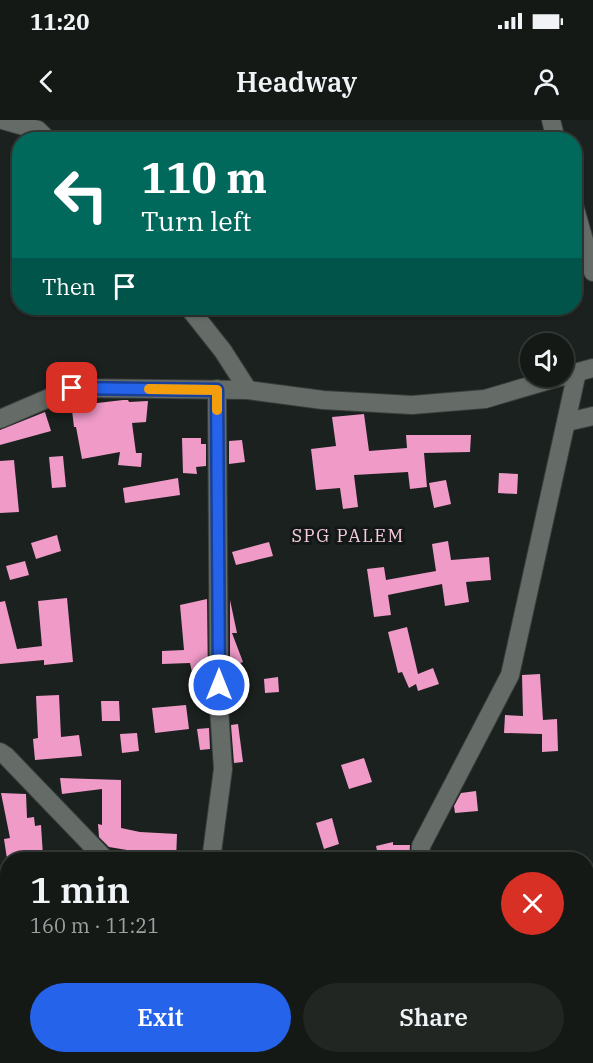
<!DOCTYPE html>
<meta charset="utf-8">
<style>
body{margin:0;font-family:"IBM Plex Serif",serif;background:#212623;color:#f1f3f6;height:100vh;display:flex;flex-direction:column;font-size:22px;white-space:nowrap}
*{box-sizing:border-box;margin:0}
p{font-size:20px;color:#9da0a1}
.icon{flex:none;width:33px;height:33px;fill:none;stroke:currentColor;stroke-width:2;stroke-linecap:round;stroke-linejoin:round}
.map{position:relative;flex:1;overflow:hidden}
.details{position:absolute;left:0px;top:732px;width:594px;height:212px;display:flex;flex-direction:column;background:#141916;border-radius:24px 24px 0 0;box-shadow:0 2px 4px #0004,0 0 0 2px #333835}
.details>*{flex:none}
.hud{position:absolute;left:12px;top:12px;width:570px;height:183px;border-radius:24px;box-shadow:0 2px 4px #0004,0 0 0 2px #333835;background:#00695c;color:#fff;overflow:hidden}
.tools{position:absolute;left:520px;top:213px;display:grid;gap:12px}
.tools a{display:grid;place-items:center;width:54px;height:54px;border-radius:50%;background:#141916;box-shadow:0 2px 4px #0004,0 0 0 2px #333835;font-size:30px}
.pin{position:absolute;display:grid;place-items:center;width:51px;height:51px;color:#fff;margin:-26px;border-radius:12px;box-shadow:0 3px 9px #0006}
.me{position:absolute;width:66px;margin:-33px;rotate:0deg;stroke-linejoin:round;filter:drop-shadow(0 0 4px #0008)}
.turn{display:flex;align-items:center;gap:21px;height:126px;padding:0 30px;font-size:27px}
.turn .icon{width:78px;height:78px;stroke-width:2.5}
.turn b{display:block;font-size:42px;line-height:51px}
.then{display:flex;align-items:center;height:57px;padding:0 30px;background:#0003;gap:12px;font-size:22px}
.round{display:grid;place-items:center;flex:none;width:63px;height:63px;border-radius:32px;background:#212623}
.summary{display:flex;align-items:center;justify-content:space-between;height:102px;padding:0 30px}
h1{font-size:36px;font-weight:600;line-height:45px}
.action{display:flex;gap:12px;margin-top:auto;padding:12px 30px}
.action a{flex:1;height:69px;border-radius:36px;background:#2563eb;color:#fff;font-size:24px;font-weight:600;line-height:69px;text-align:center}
.action a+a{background:#212623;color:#f1f3f6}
.status{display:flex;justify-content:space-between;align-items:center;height:42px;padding:0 30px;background:#141916;direction:ltr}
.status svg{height:16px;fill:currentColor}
header{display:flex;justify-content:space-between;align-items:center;height:78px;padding:0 30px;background:#141916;font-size:27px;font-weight:600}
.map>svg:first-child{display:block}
.building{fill:#f09ac8}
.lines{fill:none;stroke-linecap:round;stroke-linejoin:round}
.street-casing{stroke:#393e3b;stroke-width:20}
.secondary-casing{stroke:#393e3b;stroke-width:20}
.street{stroke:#656c68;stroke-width:18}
.secondary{stroke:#656c68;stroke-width:18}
.route-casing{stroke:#184099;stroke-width:15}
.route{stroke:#2563eb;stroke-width:10}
.slow{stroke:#f59e0b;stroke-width:10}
.labels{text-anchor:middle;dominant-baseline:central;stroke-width:6;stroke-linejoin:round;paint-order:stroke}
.neighbourhood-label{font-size:18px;letter-spacing:1.5px;fill:#f8cae1;stroke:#121815}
</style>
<div class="status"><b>11:20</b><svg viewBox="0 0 49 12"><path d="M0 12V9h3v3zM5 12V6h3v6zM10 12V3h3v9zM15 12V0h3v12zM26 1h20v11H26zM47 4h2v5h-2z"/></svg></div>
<header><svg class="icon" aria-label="back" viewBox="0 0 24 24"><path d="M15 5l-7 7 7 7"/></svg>Headway<svg class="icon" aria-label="person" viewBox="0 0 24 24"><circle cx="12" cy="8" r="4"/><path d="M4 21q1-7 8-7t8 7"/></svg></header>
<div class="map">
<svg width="593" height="943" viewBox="0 0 593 943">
<rect width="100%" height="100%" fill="#1b211e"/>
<g class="building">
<path d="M88 280 89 284 123 280H128L129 282 148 281 146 302 132 303 136 333H142L141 347 118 345 120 332 82 339 76 307H74L71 282Z"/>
<path d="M45 292 51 311 0 325V310Z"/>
<path d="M364 294 369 331 407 328 406 315H471L470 332 424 333 427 367 410 369 408 352 354 355 358 387 343 389 340 368 316 370 311 329 336 326 332 297Z"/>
<path d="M182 318H201V324H206V346L196 347 197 354 183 353Z"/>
<path d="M242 320 245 342 229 344V321Z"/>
<path d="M63 336 66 367 52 368 49 337Z"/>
<path d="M14 340 19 392 0 393V341Z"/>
<path d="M499 353 518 354 517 374 498 373Z"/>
<path d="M178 358 180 375 125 383 123 368Z"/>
<path d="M446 360 451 384 434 388 429 363Z"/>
<path d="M57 415 61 431 36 439 31 423Z"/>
<path d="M448 421 451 440 489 437 491 460 466 462 469 482 445 486 442 464 388 475 391 495 374 497 367 449 384 447 386 460 436 451 432 424Z"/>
<path d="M269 422 273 436 236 445 232 432Z"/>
<path d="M25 441 29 455 10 460 6 446Z"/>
<path d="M67 478 73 542 44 545V540L0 544V482L5 481 17 529 42 526 38 481Z"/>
<path d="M207 479 208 564 195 566 190 543 162 544V531L184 530 180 485Z"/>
<path d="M230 480 237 513H232L243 542 230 547Z"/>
<path d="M407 507 418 554 433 548 439 564 418 571 416 564 409 568 402 552 398 553 388 512Z"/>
<path d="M540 554 543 600 557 599 558 631 542 632V614L504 613 505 595 523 596 522 555Z"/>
<path d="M278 557 279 572 265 573 264 559Z"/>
<path d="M59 575 61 617 79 615 82 636 35 640 33 619 38 618 36 576Z"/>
<path d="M101 581H119L120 601H102Z"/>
<path d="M186 585 189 609 155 613 152 588Z"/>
<path d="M238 604 243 642 234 643 231 605Z"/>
<path d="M209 608 210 629 200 630 197 609Z"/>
<path d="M137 613 139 631 122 633 120 614Z"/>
<path d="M364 638 372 662 349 669 341 645Z"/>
<path d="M60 658 121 660V708L140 712 177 714 176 740H138L139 732 109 727 99 717 98 704 102 705V669L62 674Z"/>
<path d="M476 671 478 691 455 693 454 686 461 673Z"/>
<path d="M1 673 26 674 27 698 34 697 35 706 41 705 43 736 7 739 4 719 10 718Z"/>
<path d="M332 698 339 724 324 729 316 703Z"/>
<path d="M393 722V725H410L409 740H379L376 726Z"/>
</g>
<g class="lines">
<g class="street-casing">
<g id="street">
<path d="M551 0 556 20"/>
<path d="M574 85 593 152"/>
<path d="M0 299 72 268 248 270"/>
<path d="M567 302 593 296"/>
<path d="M0 632 6 636 106 740"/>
<path d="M211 740 223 649 219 588 217 269"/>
<path d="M420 740 421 726 510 555 577 252"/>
<path d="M0 793H8"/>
<path d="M0 894 8 924"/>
<path d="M10 936 12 943"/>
<path d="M465 936 468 943"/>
</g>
</g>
<g class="secondary-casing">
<g id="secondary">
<path d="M2 0 38 10 48 20"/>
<path d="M189 188 223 231 248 270 323 280 412 285 485 279 563 256"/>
<path d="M564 256 593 248"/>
</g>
</g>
<use href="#street" class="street"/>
<use href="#secondary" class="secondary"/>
</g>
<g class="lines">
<g class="route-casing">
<path id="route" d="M72 268 217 270 219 565"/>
</g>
<use href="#route" class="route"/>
<path class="slow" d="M149 269 217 270V290"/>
</g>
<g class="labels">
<g class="neighbourhood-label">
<text x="348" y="415">SPG PALEM</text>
</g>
</g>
</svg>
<div class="tools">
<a><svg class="icon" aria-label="sound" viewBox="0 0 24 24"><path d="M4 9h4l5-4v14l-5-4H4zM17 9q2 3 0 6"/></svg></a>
</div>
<div class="pin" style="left:72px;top:268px;background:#d93025"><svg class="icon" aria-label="arrive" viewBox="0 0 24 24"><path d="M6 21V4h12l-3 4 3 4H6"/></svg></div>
<svg class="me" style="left:219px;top:565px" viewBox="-20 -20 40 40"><circle r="17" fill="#2563eb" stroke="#fff" stroke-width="3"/><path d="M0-11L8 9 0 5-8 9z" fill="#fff"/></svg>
<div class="hud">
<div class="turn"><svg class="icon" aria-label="left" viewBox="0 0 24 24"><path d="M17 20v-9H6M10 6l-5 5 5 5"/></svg><div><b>110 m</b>Turn left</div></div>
<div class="then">Then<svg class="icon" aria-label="arrive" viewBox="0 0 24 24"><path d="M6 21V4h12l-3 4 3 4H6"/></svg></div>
</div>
<section class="details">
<div class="summary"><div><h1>1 min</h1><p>160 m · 11:21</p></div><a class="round" style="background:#d93025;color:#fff"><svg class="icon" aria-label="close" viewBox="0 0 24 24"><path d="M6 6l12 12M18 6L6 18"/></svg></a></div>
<div class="action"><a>Exit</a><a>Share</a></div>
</section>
</div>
